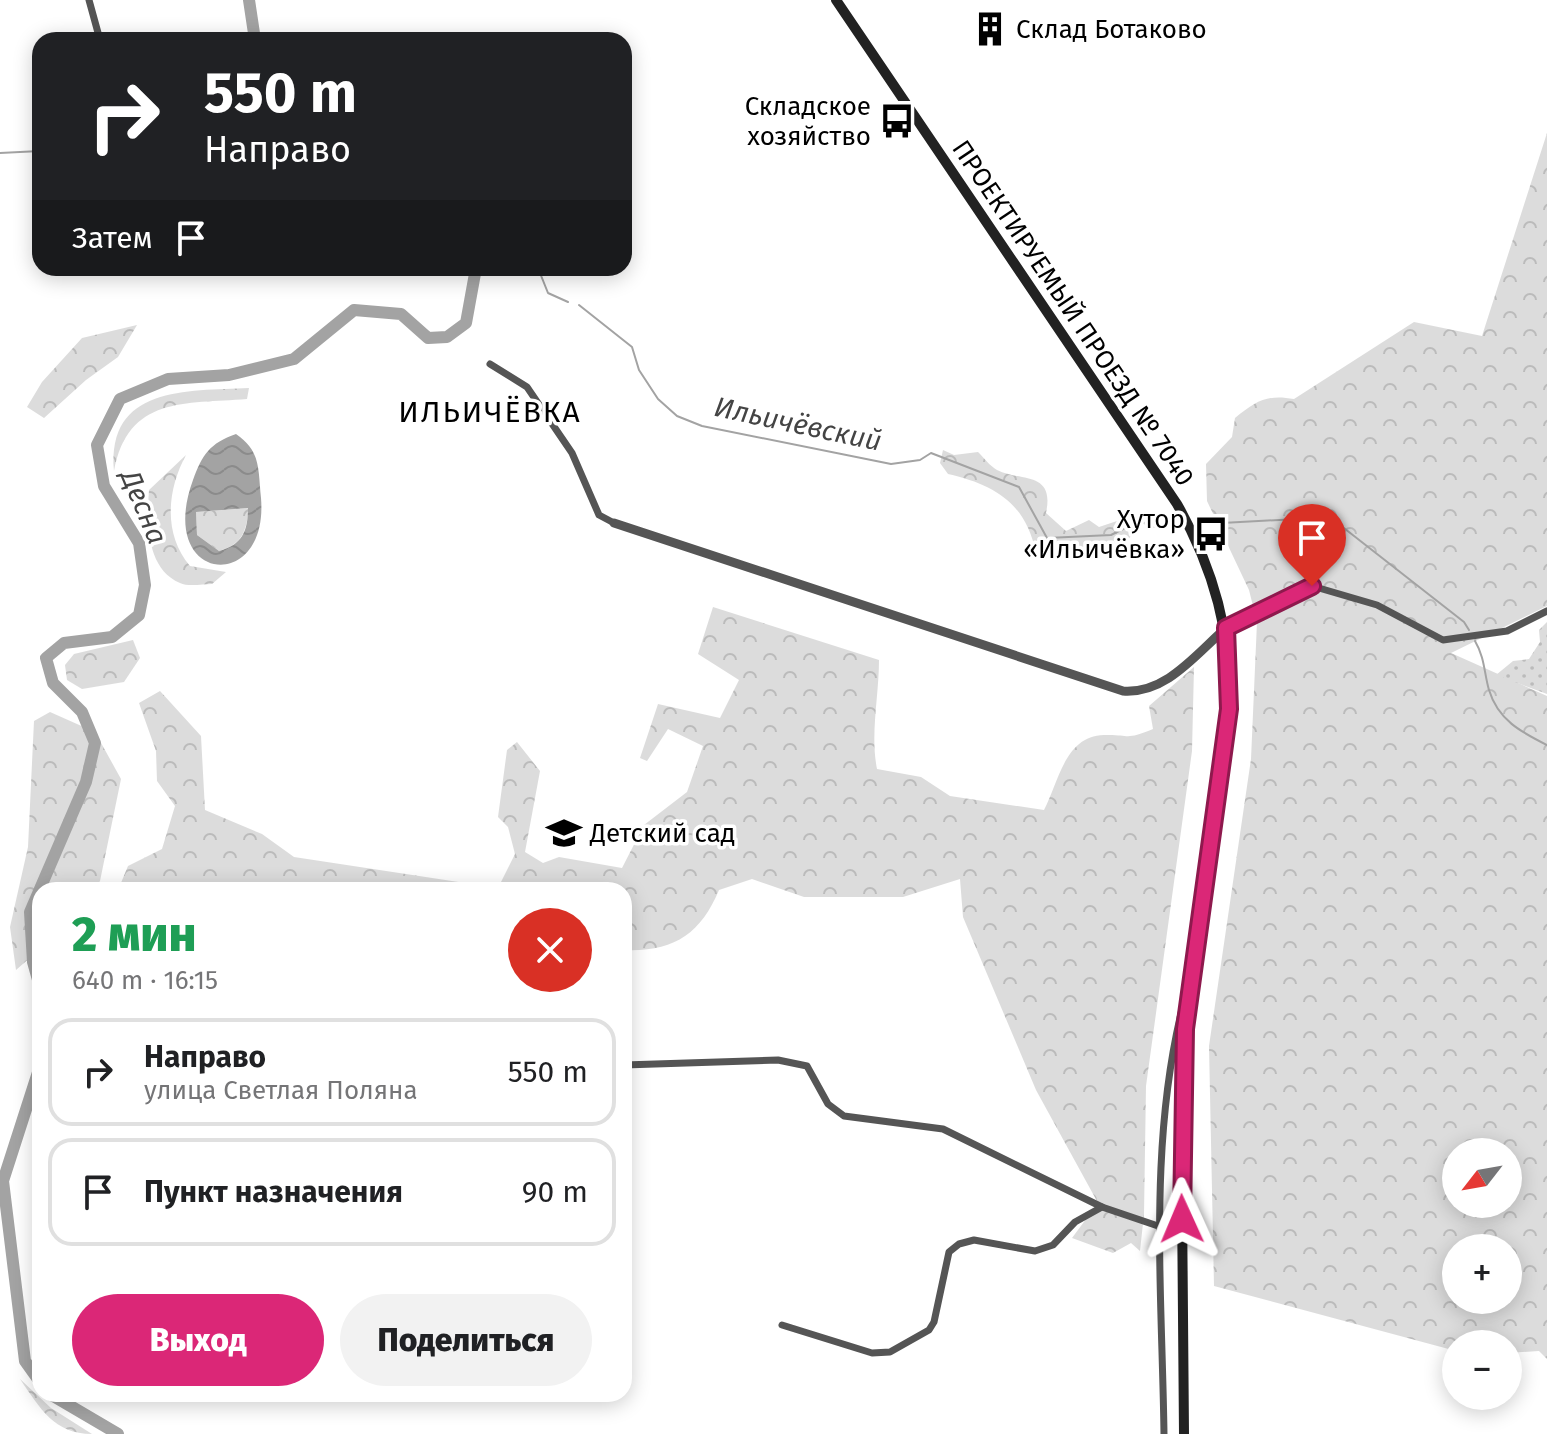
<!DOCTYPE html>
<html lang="ru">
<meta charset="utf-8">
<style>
body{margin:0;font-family:"Fira Sans",sans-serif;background:#f2f2f2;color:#202124;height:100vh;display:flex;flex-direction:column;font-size:30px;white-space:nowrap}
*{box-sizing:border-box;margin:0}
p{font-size:26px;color:#757577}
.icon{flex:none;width:44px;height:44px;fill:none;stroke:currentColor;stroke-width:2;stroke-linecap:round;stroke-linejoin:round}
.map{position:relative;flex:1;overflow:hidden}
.details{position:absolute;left:32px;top:882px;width:600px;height:520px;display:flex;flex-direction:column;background:#fff;border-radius:24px;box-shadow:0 4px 20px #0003}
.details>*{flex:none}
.hud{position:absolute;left:32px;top:32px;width:600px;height:244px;border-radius:24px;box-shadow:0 4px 20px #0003;background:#202124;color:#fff;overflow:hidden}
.needle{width:52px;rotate:239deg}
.tools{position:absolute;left:1442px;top:1138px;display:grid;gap:16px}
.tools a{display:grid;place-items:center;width:80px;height:80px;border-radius:50%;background:#fff;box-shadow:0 4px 20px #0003;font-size:40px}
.pin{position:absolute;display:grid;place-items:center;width:68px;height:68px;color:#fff;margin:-82px -34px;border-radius:50% 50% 50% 0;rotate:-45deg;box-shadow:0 0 8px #0007}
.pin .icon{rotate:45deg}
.me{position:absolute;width:88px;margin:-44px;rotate:359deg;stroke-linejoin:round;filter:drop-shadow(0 0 6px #0008)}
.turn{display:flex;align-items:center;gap:28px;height:168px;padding:0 40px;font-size:36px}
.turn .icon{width:104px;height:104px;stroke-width:2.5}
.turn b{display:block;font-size:56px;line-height:68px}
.then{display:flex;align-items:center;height:76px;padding:0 40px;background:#0003;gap:16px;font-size:30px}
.round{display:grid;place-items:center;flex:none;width:84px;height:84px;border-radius:42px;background:#f2f2f2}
.head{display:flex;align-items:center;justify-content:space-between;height:136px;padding:0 40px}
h1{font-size:48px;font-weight:800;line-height:60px;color:#1e9e55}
.action{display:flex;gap:16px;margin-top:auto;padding:16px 40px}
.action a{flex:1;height:92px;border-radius:48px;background:#db2777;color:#fff;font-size:32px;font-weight:800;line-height:92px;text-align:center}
.action a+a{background:#f2f2f2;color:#202124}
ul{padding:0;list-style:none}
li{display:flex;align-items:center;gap:24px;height:108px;margin:0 16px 12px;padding:0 24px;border:4px solid #e0e0e0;border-radius:24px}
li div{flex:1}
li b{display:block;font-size:30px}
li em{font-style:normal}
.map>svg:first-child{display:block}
.forest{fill:url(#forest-crowns);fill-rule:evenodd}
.garden{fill:url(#garden-dots)}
.water{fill:url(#water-waves);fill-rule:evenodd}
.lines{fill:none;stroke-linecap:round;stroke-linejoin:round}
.stream{stroke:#a3a3a3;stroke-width:2}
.river{stroke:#a3a3a3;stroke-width:12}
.minor{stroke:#555;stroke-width:7}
.tertiary{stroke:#555;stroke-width:9}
.secondary{stroke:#222;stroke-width:10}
.route-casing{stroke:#8e194d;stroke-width:20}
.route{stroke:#db2777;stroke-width:14}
.labels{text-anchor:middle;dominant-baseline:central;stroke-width:7;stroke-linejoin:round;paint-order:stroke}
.poi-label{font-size:26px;fill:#000;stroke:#fff;text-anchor:start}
.street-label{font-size:26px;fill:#000;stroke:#fff}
.water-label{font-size:28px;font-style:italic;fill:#444;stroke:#fff}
.quarter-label{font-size:30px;letter-spacing:2px;fill:#000;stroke:#fff}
</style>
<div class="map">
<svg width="1547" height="1434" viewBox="0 0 1547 1434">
<defs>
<pattern id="forest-crowns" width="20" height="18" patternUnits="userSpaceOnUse" patternTransform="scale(2)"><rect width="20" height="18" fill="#dcdcdc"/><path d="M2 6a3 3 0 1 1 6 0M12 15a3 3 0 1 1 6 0" fill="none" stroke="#bbb"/></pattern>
<pattern id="garden-dots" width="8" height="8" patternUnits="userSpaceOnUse" patternTransform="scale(2)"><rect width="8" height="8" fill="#dcdcdc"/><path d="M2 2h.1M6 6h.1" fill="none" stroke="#bbb" stroke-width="1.8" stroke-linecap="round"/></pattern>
<pattern id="water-waves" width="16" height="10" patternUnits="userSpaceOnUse" patternTransform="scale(2)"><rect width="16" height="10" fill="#a3a3a3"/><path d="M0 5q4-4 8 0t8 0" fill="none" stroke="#8b8b8b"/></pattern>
</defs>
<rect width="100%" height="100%" fill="#fff"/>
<g class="forest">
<path d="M1547 133V606L1451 653 1547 696V1359L1539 1351 1508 1353V1344H1456V1351L1214 1286 1209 1046 1251 759 1257 622 1249 590 1207 501 1206 464 1232 437 1235 418C1256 401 1267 394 1294 399L1414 322 1482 336ZM1456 1152H1508V1204H1456ZM1456 1248H1508V1300H1456Z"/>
<path d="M137 325 118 357 86 380 44 418 27 407 42 382 82 338Z"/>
<path d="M249 388 247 399C185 404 128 396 114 471 107 386 186 391 249 388Z"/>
<path d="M943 450 954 455 978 452C984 458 990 466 997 470 1021 482 1055 471 1046 513L1066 531 1089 520 1099 527 1123 519 1133 525 1132 535 1124 544C1109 547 1094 548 1079 550 1061 552 1055 561 1036 553 1026 504 996 485 948 474L940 463Z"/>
<path d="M186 455C167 490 163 534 190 566L226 572 212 584C203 584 188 587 180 583 145 568 147 520 149 490Z"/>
<path d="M249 508C246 531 243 544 219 551L197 535 196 512Z"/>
<path d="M713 607 879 660C879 696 870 734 877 769L921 777 950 796 1044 810C1059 781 1065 736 1104 735 1130 734 1124 741 1153 729L1149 706 1194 667 1192 751 1146 1086 1144 1214 1140 1251 1131 1243 1113 1253 1072 1238 1098 1203 1036 1090 963 917 960 879 903 897H804L752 879 719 890C700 935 673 952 624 950V890H118L128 866 162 849 175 806 157 781 156 751 139 703 160 691 201 736 205 810 262 834 294 857 498 888 515 854 508 827 498 817 507 750 517 742 540 771 525 852 543 863 559 857 622 868 644 825 687 792 703 746 668 729 647 761 640 758 658 704 720 718 739 680 698 654Z"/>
<path d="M133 640 140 658 124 682 82 689 67 680 65 665 74 654Z"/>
<path d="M50 712 95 732 121 779 100 881 94 890H40V949L16 970 10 927 28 847 34 721Z"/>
<path d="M20 1379 51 1408 92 1434C54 1434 40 1408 20 1379Z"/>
</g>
<path class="garden" d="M1547 622V694L1496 675 1513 661 1529 659 1540 642 1539 630Z"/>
<path class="water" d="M236 434C261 451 258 469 261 498 269 595 155 584 193 480 202 455 210 443 236 434ZM248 508C248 531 242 545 219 551L197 535 196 512Z"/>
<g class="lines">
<g class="stream">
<path d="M0 153 40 151"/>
<path d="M538 268 548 293 568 302"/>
<path d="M579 305 632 347 639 370 658 399 677 416 702 426 891 464 920 460 931 453 1019 487 1047 538 1111 535 1141 520 1149 527H1163"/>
<path d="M1222 523 1298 519 1340 525 1464 622 1469 630"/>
<path d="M1475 641C1485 658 1484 673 1489 690 1498 720 1521 732 1547 745"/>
</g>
<g class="river">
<path d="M249 0 255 40"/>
<path d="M40 987 33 962 30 912 86 782 95 743 82 712 53 683 46 658 64 643 112 637 139 615 145 585 139 543 104 486 97 445 120 399 168 379 229 375 294 359 354 310 401 314 428 338 447 337 466 323 476 268"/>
<path d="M40 1066 3 1181 25 1361 40 1382"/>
<path d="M50 1394 118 1434"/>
</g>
<g class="minor">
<path d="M89 0 100 40"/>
<path d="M490 364 527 387 572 453 599 515 614 523"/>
<path d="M1226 628 1312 586 1377 605 1443 640 1507 631 1547 611"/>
<path d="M624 1065 778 1060 807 1066 828 1104 844 1116 943 1129 1102 1207"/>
<path d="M782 1325 872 1353 890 1352 929 1330 934 1322 949 1252 959 1244 974 1240 1035 1251 1053 1245 1075 1222 1102 1207 1161 1227"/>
<path d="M1164 1434C1162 1287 1147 1133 1187 990"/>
</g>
<path class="tertiary" d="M614 523 1123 691C1166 694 1195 655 1226 628"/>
<path class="secondary" d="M836 0 1177 504C1214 569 1232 634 1229 709L1192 972 1181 1082 1184 1434"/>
</g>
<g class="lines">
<g class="route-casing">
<path id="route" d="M1182 1219 1185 1029 1229 709 1226 628 1312 586"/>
</g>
<use href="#route" class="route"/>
</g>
<defs>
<g id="building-bare" transform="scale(2.76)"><path d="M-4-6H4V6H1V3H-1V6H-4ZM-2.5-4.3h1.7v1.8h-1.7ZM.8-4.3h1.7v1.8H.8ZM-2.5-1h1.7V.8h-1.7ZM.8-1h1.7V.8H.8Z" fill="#000" stroke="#fff" stroke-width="2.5" paint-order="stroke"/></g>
<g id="bus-bare" transform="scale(2.76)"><path d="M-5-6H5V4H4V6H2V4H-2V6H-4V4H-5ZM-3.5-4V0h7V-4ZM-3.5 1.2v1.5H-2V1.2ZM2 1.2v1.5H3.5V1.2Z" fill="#000" stroke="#fff" stroke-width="2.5" paint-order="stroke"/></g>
<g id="school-bare" transform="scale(2.76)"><path d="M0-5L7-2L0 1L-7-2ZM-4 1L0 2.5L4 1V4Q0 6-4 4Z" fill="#000" stroke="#fff" stroke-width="2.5" paint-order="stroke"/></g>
</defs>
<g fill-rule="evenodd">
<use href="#building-bare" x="990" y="29"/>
<use href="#bus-bare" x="897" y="121"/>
<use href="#bus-bare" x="1211" y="534"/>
<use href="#school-bare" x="564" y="833"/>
</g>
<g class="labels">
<g class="poi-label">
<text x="1016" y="29">Склад Ботаково</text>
<text x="871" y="106" text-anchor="end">Складское<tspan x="871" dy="30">хозяйство</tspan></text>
<text x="1185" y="519" text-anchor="end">Хутор<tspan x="1185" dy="30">«Ильичёвка»</tspan></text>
<text x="590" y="833">Детский сад</text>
</g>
<g class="street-label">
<text transform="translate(1073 313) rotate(56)">ПРОЕКТИРУЕМЫЙ ПРОЕЗД № 7040</text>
</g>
<g class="water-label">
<text transform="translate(798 424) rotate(12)">Ильичёвский</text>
<text transform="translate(144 507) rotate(67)">Десна</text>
</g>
<g class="quarter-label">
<text x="490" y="412">ИЛЬИЧЁВКА</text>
</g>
</g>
</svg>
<div class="tools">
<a><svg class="needle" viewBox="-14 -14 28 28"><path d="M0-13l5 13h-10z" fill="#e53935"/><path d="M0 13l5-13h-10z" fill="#757577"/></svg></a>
<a>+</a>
<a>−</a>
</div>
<div class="pin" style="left:1312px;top:586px;background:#d93025"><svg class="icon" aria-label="arrive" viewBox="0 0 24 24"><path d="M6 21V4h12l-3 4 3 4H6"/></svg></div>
<svg class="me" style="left:1182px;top:1219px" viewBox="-20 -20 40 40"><path d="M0-17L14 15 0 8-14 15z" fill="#db2777" stroke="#fff" stroke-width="4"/></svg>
<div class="hud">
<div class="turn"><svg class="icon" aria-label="right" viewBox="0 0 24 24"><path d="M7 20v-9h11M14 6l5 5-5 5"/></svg><div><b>550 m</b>Направо</div></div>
<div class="then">Затем<svg class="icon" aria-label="arrive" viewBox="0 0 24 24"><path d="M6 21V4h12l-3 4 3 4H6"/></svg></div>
</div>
<section class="details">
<div class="head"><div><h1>2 мин</h1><p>640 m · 16:15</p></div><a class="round" style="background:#d93025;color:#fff"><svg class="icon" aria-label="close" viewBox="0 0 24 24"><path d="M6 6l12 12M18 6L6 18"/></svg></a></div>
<ul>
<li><svg class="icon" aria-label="right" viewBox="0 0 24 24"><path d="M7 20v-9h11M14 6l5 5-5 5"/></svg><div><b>Направо</b><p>улица Светлая Поляна</p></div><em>550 m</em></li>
<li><svg class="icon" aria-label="arrive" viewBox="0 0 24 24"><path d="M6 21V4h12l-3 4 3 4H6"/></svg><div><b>Пункт назначения</b></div><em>90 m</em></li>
</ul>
<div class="action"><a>Выход</a><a>Поделиться</a></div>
</section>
</div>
